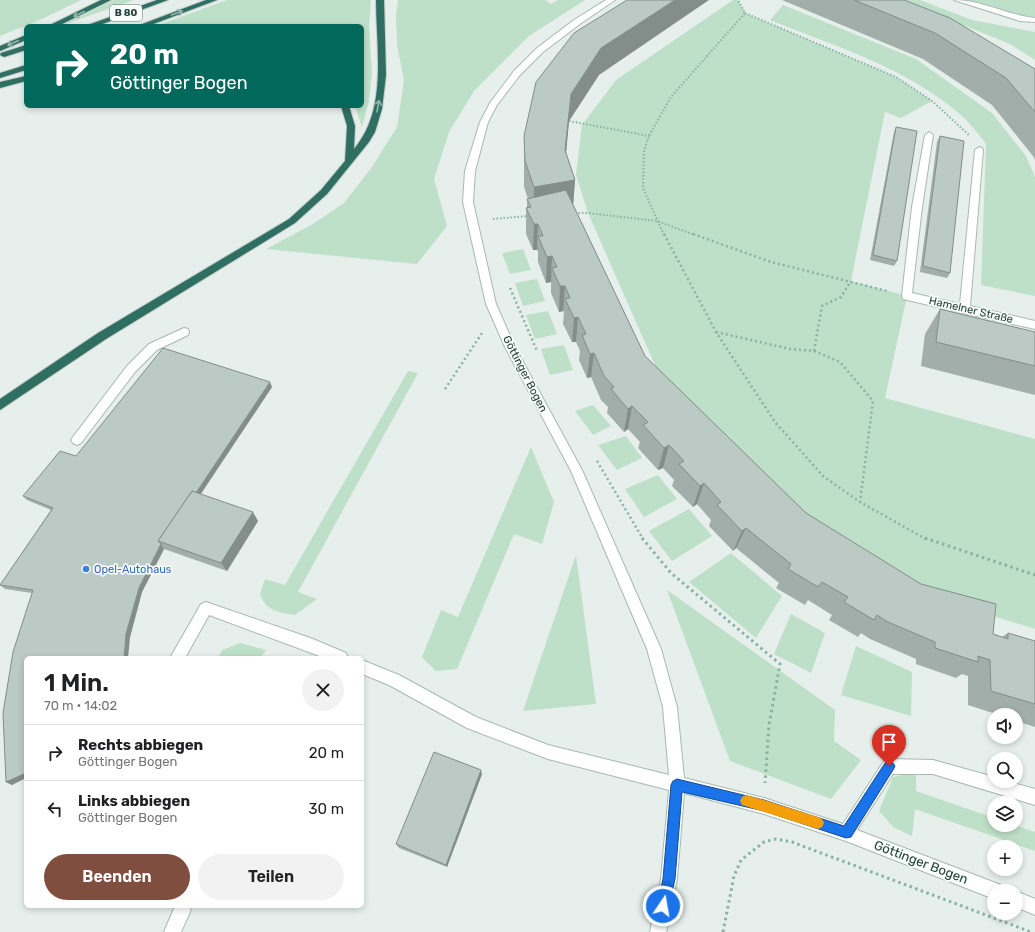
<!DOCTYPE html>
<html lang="de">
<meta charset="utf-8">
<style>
body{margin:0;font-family:Rubik,sans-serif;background:#f2f2f2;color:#202124;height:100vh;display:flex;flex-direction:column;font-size:15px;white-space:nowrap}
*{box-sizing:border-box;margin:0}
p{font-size:13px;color:#757577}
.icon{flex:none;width:22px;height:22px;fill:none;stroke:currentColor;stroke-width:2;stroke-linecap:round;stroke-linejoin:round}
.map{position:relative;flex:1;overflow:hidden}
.sheet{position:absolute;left:24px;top:656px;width:340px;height:252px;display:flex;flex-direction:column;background:#fff;border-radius:6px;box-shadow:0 2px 6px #0003}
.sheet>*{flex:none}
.guide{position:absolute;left:24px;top:24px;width:340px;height:84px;border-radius:6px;box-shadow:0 2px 6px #0003;background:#00695c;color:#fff;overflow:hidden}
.fabs{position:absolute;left:987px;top:708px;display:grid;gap:8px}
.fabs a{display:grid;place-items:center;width:36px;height:36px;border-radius:50%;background:#fff;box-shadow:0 2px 6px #0003;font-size:20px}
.pin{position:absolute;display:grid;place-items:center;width:34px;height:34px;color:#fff;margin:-41px -17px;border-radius:50% 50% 50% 0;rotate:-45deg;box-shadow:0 0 4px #0007}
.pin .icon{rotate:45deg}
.me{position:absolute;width:44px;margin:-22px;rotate:12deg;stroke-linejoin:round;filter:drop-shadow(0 0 3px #0008)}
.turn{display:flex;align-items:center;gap:14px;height:84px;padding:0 20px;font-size:18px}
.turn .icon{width:52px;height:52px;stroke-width:2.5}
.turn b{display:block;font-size:28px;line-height:34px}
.round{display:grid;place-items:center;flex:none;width:42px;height:42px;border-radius:21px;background:#f2f2f2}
.overview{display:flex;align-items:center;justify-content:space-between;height:68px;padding:0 20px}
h1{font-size:24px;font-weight:600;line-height:30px}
.primary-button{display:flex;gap:8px;margin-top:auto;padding:8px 20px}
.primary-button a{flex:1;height:46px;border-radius:24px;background:#7f4e3f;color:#fff;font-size:16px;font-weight:600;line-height:46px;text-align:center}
.primary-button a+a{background:#f2f2f2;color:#202124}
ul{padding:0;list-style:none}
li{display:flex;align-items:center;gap:12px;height:56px;padding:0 20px;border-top:1px solid #e0e0e0}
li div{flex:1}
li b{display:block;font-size:15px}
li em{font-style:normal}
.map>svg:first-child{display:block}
.green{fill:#bfe0c8}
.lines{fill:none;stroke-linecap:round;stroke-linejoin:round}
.minor-casing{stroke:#a8b8b2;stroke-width:2}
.highway-casing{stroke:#c2cac8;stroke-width:2}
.path-far2{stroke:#86b3a5;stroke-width:2;stroke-dasharray:1.5 2;stroke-linecap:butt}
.path-far1{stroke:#86b3a5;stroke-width:2.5;stroke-dasharray:2 3;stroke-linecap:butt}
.path{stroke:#86b3a5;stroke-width:3;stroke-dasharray:2.5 3.5;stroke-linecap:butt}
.minor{fill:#fff;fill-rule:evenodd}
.highway{fill:#2f6f62;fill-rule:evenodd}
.wall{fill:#a1aea9}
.shaded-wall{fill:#838d89}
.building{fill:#bbcac4;stroke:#838d89}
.oneway{stroke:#93b5ae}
.route{fill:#1a73e8;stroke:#114b97}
.slow{fill:#f59e0b}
.shop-dot{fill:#3f7fe0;stroke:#f7fbf9;stroke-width:1.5}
.labels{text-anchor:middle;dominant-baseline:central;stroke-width:3.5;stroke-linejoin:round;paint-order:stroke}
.shield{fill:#f7fbf9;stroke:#637a73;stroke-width:1}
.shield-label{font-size:10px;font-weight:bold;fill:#24423a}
.street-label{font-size:11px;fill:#24423a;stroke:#f7fbf9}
.shop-label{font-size:11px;fill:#366cbe;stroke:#f7fbf9;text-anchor:start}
.near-street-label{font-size:13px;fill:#24423a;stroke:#f7fbf9}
</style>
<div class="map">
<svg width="1035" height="932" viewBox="0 0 1035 932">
<rect width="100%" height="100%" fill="#e6efeb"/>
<g class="green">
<path d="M0 0H81L42 19 0 36Z"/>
<path d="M114 0H134L63 25Z"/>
<path d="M227 0H371L369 27 372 72 369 101 362 127 355 106H362V26H156Z"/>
<path d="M398 0H545L551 4 558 0H585L529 36 474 91 449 132 434 179 447 226 417 264 266 249 313 224 344 203 372 167 397 127 404 80 397 45 396 15Z"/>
<path d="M733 0H738L745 13 896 77 932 101 901 118 885 112 851 281 907 296 885 398 1035 439V629L977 611 904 581 802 515 658 372 588 213 576 175 582 125 616 80Z"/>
<path d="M901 0H920L972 20 1035 32V60L1010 44Z"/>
<path d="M958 0H1035V20L1019 18Z"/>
<path d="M783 5 916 59 992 113 1026 156 1035 177V296L981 285 986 144C979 135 971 124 962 116 908 68 837 47 770 20Z"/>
<path d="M523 249 531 270 510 274 502 253Z"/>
<path d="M537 279 545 301 523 306 515 283Z"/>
<path d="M548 311 557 334 535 339 526 315Z"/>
<path d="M564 345 573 370 550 375 541 349Z"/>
<path d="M408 371 418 373 298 592 317 599 295 615C278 612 267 612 260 594L265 579 285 585Z"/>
<path d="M593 405 611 426 593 435 575 411Z"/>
<path d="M626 436 642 458 617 470 598 445Z"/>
<path d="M531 447 554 502 542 544 514 534 457 669 436 671 422 657 441 610 458 617Z"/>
<path d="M658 475 677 499 644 517 625 489Z"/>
<path d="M689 509 712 536 672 561 649 531Z"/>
<path d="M731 553 782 596 756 638 689 582Z"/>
<path d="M576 555 596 704 523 711Z"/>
<path d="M667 590 835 710 834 741 861 760 831 799 730 761Z"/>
<path d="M791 614 825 633 811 673 774 654Z"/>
<path d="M240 643 266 650 261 657 264 658H218L222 650Z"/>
<path d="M856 646 912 672 911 716 841 695Z"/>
<path d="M916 772V791L994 818V825H1014L1035 832V851L915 809 912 836 893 827 879 811 893 777Z"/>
</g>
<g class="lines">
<g class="minor-casing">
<g id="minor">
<path d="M606 0H615L580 24 543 52 520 75 497 105 488 122 475 171 473 202 496 304 515 347 582 470 661 649 677 707 684 778 764 798 843 824 884 761 889 759 933 760 994 777V781H1006L1035 789V805L933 774H893L857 830 1001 885 1003 891H994V899L846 841 764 814 684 793 677 879 666 932H650L661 879 669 790 548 759 467 728 389 685 362 674V660L399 675 476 717 548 745 669 775 663 707 647 649 571 471 505 347 486 304 463 202 465 171 480 122 490 103 514 71 537 48 574 20Z"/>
<path d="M954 0C982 0 1007 15 1035 18V22L1020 21Z"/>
<path d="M929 132 933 135 922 207 912 293 960 304 975 150 979 147 982 148 983 150 970 306 1035 321V329L907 300 903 299 902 296 912 207 925 135Z"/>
<path d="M184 328 188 329 189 332 188 335 157 350 135 372 81 443 77 445 73 443 71 440 73 437 127 366 149 344Z"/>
<path d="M206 602 313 639 346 653 348 658H325L209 615 185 658H170L201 604Z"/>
<path d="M1016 891 1035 899V915L1016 907Z"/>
<path d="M175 906H191L190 912 181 932H164Z"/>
</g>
</g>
<g class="highway-casing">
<g id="highway">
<path d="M101 0H111L58 26H48Z"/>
<path d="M157 0H168L97 26H85Z"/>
<path d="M206 0H217L148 26H137Z"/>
<path d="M376 0H384L386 75 382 109 375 132 369 142 327 194 295 223 106 339 0 410V399L98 333 289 219 321 190 345 161 347 126 341 106H349L355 126 354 149C388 109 376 49 376 0Z"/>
<path d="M26 35V40L0 51V46Z"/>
<path d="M26 45V50L4 57 0 55 1 53Z"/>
<path d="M26 65V70L0 78V73Z"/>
<path d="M26 76V81L0 88V82Z"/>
</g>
</g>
<g class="path-far2">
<path d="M745 13 896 77 932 101 969 135"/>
<path d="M569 121 649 136"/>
<path d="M575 213H588L657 221 695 235"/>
<path d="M493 219 528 216"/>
<path d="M664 235 643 188 644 151 649 136 671 97 745 13 738 0"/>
</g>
<g class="path-far1">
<path d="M664 234 716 332 775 422 823 476 860 502 926 539"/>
<path d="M693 234 771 262 887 291"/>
<path d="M510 288 537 351"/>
<path d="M716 332 790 349 814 351 840 362 873 401 860 502"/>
<path d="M814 351 822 306 841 297 851 281"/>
<path d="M445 389 482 333"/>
<path d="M597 461 643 539"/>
</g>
<g class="path">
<path d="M642 538 671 573 780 664 769 725 765 783"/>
<path d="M925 538 1035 575"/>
<path d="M723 932 734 876 741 860 764 842 776 839 792 842 1031 932"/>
</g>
<use href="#minor" class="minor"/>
<use href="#highway" class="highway"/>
</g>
<g class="wall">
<path d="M782 0H904L1035 69V160L1033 156 992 105 923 59Z"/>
<path d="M599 75 569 121 566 152 575 180 573 205 645 356 806 513 993 634 1002 637 1008 633 1035 641V727L1016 721V715H999L968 705V676L962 674 956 678 916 664V659L870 639 861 633 858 637 829 620 832 615 808 600 805 605 776 588 779 583 736 548 733 551 709 526 711 520 697 504 693 507 672 486 674 480 663 468 658 470 638 448 640 442 628 429 624 432 607 413 608 407 601 400 591 377 587 378 579 360 580 351 576 342H572L563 324 564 312 563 311 559 312 551 293V282L546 283 538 262V252L537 250H533L526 234V208H527V199H528L524 187V136Z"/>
<path d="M896 127 897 261 894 266 870 260 894 132Z"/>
<path d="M940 136 950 273 947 278 920 272 937 142Z"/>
<path d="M940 309 1035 332V395L921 366 925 334Z"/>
<path d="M272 387 201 494 258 521 227 571 164 549 142 592 130 637 12 785 6 782 32 593 5 589 0 585 51 510 27 500 23 496Z"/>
<path d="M482 774 447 867 399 848 396 844Z"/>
</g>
<g class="shaded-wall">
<path d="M675 0H709L599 75 569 121 564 176 565 150 571 94 601 48Z"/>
<path d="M575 180 573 207 533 214 534 187Z"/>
<path d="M534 224H538L537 250H533Z"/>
<path d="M552 256 551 282 546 283 547 257Z"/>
<path d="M560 286H565L563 311 559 312Z"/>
<path d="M578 317 576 342H572L574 318Z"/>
<path d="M594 353 591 377 587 378 590 354Z"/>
<path d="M270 382 272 387 167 544 163 542Z"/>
<path d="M632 406 628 429 624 432 628 409Z"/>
<path d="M669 445 663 468 658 470 664 448Z"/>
<path d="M704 483 697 504 693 507 700 486Z"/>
<path d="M253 512 258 521 227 571 221 563Z"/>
<path d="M746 528 736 548 733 551 742 531Z"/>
<path d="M161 544 164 549 142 592 130 637 128 658H124L126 634 139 588Z"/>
<path d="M481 770 482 774 447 867 446 865Z"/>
<path d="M26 773V778L12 785 6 782Z"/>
</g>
<g class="building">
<path d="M627 0H675L601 48 571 94 565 150 575 180 534 187 525 161 524 136 536 82 574 33Z"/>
<path d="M854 0H904L950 18 1035 69V112L1006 78 935 33Z"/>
<path d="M896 127 917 131 897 261 873 255Z"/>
<path d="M940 136 964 141 950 273 923 266Z"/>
<path d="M566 190 645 356 806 513 921 584 996 604 993 634 1008 639V633L1035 641V704L991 691 990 660 978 656V662L935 648V642L888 622 877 615 874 620 844 602 848 597 822 582 818 587 788 569 791 564 746 528 742 531 717 505 721 502 704 483 700 486 679 464 684 461 669 445 664 448 643 425 648 422 632 406 628 409 611 389 614 387 604 376 594 353 590 354 582 335 586 334 578 317 574 318 565 299 570 298 565 286H560L552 268 557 267 552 256 547 257 538 236H543L538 224H534L526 208 531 207 527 199Z"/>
<path d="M940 309 1035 332V366L936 342Z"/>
<path d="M163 348 270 382 196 493 192 491 158 541 161 544 139 588 126 634 124 658H26V773L6 782 3 713 13 652 33 590 0 585 53 508 23 496 60 451 76 456Z"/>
<path d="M192 491 253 512 221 563 158 541Z"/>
<path d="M434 752 481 770 446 865 396 844Z"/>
</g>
<defs><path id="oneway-shaft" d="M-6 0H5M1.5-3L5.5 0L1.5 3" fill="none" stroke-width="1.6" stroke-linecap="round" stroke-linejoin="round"/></defs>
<g class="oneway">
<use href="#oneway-shaft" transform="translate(177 13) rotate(-20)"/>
<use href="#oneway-shaft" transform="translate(79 14) rotate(156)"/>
<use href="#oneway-shaft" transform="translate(13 43) rotate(156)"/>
<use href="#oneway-shaft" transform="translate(378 106) rotate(-80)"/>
</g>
<path class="route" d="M889 761 893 763 895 766 893 770 851 837 846 838 764 811 682 792 675 879 668 910 663 912 659 910 657 906 663 879 671 785 673 781 677 779 764 800 844 826 885 763Z"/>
<path class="slow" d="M746 795 764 800 818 817 822 819 824 823 822 827 818 829 742 805 740 801 742 797Z"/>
<circle class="shop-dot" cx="86" cy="569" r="4"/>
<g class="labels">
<rect class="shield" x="110" y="5" width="32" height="16" rx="3"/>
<g class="shield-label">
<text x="126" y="13">B 80</text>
</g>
<g class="street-label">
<text transform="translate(971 310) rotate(13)">Hamelner Straße</text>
<text transform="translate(525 374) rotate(63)">Göttinger Bogen</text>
</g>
<g class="shop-label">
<text x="94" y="569">Opel-Autohaus</text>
</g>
<g class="near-street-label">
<text transform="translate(921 862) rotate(21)">Göttinger Bogen</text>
</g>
</g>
</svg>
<div class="fabs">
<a><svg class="icon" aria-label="sound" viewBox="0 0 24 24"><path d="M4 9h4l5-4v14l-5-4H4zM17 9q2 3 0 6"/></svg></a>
<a><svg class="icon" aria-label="search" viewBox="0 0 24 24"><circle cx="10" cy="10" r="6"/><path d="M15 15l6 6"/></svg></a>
<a><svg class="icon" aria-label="layers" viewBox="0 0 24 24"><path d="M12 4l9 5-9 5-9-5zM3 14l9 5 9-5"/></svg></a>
<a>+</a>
<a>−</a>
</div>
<div class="pin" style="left:889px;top:766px;background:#d93025"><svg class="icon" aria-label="arrive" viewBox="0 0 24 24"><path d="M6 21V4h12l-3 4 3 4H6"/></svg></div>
<svg class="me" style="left:663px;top:906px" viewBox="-20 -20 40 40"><circle r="17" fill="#1a73e8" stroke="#fff" stroke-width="3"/><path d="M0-11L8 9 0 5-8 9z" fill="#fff"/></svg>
<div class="guide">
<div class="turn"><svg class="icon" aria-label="right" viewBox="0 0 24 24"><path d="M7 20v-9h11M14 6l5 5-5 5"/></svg><div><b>20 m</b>Göttinger Bogen</div></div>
</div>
<section class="sheet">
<div class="overview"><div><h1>1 Min.</h1><p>70 m · 14:02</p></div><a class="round"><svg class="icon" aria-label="close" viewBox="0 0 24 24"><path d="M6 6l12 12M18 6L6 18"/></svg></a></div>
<ul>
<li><svg class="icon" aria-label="right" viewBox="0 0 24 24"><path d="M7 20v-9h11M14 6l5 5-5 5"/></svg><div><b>Rechts abbiegen</b><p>Göttinger Bogen</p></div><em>20 m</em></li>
<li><svg class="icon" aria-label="left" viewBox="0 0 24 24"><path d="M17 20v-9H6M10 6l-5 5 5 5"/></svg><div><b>Links abbiegen</b><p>Göttinger Bogen</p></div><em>30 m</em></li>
</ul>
<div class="primary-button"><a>Beenden</a><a>Teilen</a></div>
</section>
</div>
